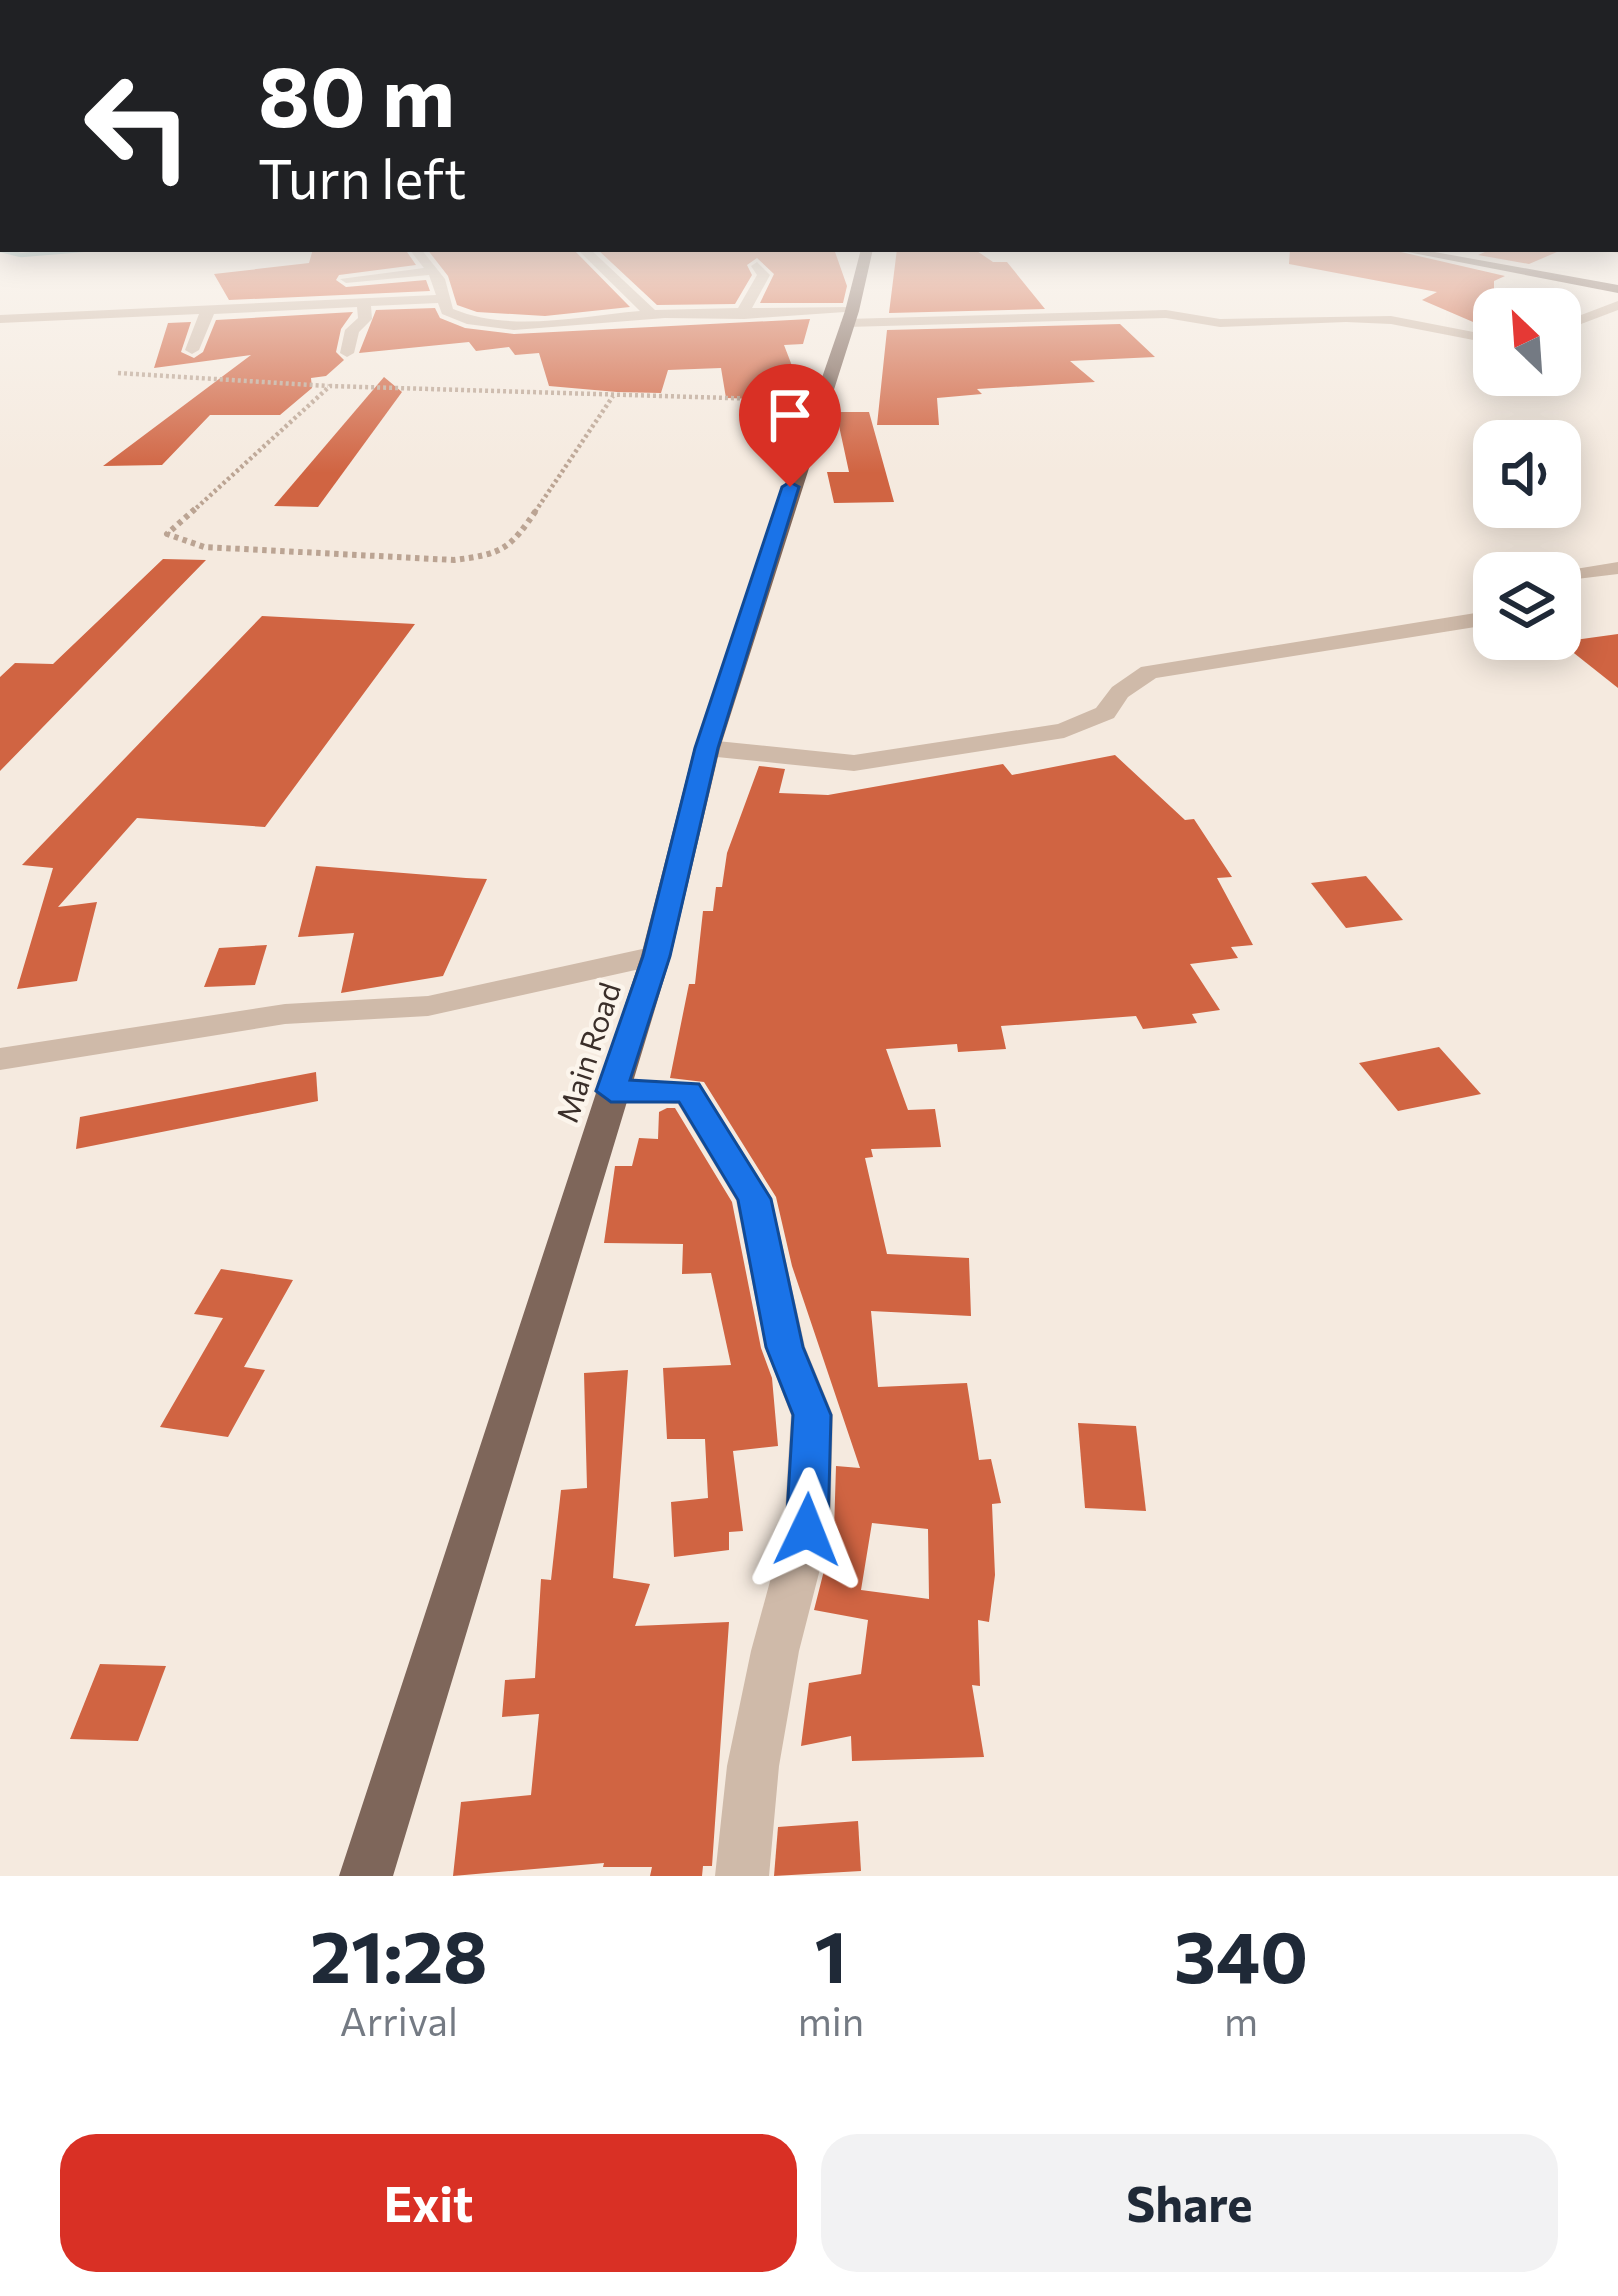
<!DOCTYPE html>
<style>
body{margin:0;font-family:Commissioner,sans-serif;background:#f2f2f3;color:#1f2937;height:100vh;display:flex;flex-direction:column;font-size:45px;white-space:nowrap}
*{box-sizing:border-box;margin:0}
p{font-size:39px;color:#747a83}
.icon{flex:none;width:66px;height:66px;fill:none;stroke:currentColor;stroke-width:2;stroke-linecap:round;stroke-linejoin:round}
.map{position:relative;height:1876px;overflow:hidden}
.details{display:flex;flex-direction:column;background:#fff;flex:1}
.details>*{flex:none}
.guide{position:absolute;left:0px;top:0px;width:1620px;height:252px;box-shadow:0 6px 30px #0003;background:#202124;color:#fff;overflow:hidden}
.needle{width:78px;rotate:335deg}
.buttons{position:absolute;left:1473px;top:288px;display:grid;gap:24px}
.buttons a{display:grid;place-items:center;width:108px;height:108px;border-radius:24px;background:#fff;box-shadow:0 6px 30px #0003;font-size:60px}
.pin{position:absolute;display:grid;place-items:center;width:102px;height:102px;color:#fff;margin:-123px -51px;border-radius:50% 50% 50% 0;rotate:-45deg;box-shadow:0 0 12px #0007}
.pin .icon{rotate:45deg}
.me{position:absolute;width:132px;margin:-66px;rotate:2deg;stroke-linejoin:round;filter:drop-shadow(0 0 9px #0008)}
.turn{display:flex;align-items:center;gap:42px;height:252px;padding:0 60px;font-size:54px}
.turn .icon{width:156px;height:156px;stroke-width:2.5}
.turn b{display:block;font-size:84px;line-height:102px}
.eta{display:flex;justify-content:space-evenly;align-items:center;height:204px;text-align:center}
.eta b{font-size:72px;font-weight:700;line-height:84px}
.button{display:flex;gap:24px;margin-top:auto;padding:24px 60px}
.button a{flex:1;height:138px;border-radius:36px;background:#d93025;color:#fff;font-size:48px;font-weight:700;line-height:138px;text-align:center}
.button a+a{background:#f2f2f3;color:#1f2937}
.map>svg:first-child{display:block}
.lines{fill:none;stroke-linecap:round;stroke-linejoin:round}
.stream{stroke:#7bb3b5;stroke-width:4.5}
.building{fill:#d06442;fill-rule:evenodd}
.path-far1{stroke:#bba493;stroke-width:4.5;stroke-dasharray:3 3;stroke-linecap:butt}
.path{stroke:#bba493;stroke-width:6;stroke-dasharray:4.5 4.5;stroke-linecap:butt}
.minor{fill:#cfbaa9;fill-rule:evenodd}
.major{fill:#7e665a;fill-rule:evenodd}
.route{fill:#1a73e8;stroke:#114b97;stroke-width:3}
.labels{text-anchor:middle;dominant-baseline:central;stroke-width:9;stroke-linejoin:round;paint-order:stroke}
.street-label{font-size:30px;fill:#3b2f2a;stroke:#fcf5ec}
</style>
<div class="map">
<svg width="1618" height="1876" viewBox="0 0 1618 1876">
<rect width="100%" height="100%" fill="#f5eadf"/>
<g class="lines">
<path class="stream" d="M0 250 21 255 94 249"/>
</g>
<g class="building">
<path d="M313 249H405L416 265 339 275 336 280 346 287 426 280 430 291 229 300 214 274 309 263Z"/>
<path d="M427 249H573L630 307 545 316 477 312 457 305 448 276Z"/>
<path d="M597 249H834L847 286 843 303H760L774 274 757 258 747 265 752 275 735 304 657 305Z"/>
<path d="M897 249H974L993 262H1007L1045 309 889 313Z"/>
<path d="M1290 249H1388L1505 276 1494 281V331L1422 300 1437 292 1289 264Z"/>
<path d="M1492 249H1564L1529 264 1478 255Z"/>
<path d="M435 308 440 318 465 328 514 334 810 319 803 344 784 345 794 371 785 400 726 398 721 368 668 370 661 393 617 392 549 386 539 353 515 355 509 347 476 351 469 342 359 353 376 310Z"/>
<path d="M353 312 341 329 336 352 344 360 326 376 311 378 312 388 280 415H210L162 465 103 466 251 355 154 368 168 323 191 322 181 352 194 358 203 352 216 320Z"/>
<path d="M1120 324 1155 357 1070 361 1095 382 977 389 982 394 937 398 939 425H877L887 330Z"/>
<path d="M384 377 402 392 318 507 274 506Z"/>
<path d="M836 412H869L894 502 834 503 827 472H849Z"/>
<path d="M163 559 206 560 0 771V677L15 663 53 664Z"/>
<path d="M262 616 415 624 265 827 137 818 58 907 97 902 77 981 17 989 53 868 22 865Z"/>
<path d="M1618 634V688L1560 642Z"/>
<path d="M1115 755 1185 820 1194 819 1232 877 1217 878 1253 945 1231 947 1238 958 1190 964 1220 1010 1192 1014 1197 1023 1143 1029 1136 1016 1001 1026 1006 1049 958 1052 957 1044 886 1049 908 1110 935 1109 941 1147 871 1149 873 1157 865 1158 887 1254 969 1258 971 1316 871 1311 878 1387 967 1383 979 1460 991 1459 1001 1503 992 1504 995 1575 989 1622 978 1620 980 1686 972 1685 984 1757 852 1761 851 1736 801 1746 809 1683 861 1674 868 1620 814 1610 834 1531 836 1466 860 1468 792 1266 776 1197 704 1082 670 1078 689 984H695L703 911H713L716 887H722L727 853 759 766 785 769 779 793 828 795 1003 764 1012 775ZM872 1523 928 1529 929 1599 861 1590Z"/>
<path d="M316 866 466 878 487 879 443 976 341 993 354 933 298 937Z"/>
<path d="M1366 876 1403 920 1346 928 1311 883Z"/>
<path d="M267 945 255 985 204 987 219 948Z"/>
<path d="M1439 1047 1481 1094 1398 1111 1359 1063Z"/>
<path d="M316 1072 318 1101 76 1149 80 1117Z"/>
<path d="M667 1108H675L732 1202 761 1348 772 1378 778 1446 733 1451 743 1531 729 1532V1550L674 1557 671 1502 708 1498 705 1439H667L663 1368 731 1365 711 1273 682 1274 683 1244 604 1243 615 1166H632L639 1138 658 1139 659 1112Z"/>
<path d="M221 1269 293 1280 244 1367 265 1370 228 1437 160 1427 223 1318 194 1314Z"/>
<path d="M628 1370 613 1578 650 1584 635 1626 729 1622 712 1866H703L702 1876H650L652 1867H603L604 1863 453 1876 461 1802 531 1795 539 1714 502 1717 505 1680 535 1678 541 1579 551 1580 561 1490 587 1488 584 1373Z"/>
<path d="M1078 1423 1136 1426 1146 1511 1085 1508Z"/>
<path d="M100 1664 166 1666 138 1741 70 1739Z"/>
<path d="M858 1821 861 1871 774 1876 778 1827Z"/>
</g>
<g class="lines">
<g class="path-far1">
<path d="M118 373 328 386"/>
<path d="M192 512 330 386 795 400"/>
<path d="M535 512 613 396"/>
</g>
<path class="path" d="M195 509 167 534 204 547 454 560C503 554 510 549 537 509"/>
<g class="minor">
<rect x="0" y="210" width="3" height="6"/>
<path d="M1618 246V254L1603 249H1617Z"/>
<path d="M409 249H421L445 279 453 309C512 333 579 316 640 311L577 249H590L655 310 738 308 757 275 751 266 757 262 770 275 752 308 852 307 859 311 744 319 665 318 514 330 467 324 442 314 438 303 371 306 372 319 359 332 354 353 347 357 340 353 345 330 358 318 357 307 214 314 199 350 192 354 185 350 199 314 0 323V315L436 295 429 275 346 283 340 279 424 268Z"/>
<path d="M1618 301V310L1560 332V323Z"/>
<path d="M1166 310 1220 319 1391 316 1494 336V344L1391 324 1346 322 1220 327 1166 318 847 327 840 323 847 319Z"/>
<path d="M1618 562V574L1560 581V573H1551Z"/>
<path d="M1494 610V624L1156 678 1128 697 1114 718 1064 738 854 771 707 756 694 748 707 740 854 755 1058 724 1096 708 1112 687 1141 667Z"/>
<path d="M656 946 671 956 667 963 428 1016 285 1024 0 1070V1048L285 1004 428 996Z"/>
<path d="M611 1079 700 1084 772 1199 805 1347 833 1415 830 1530 799 1651 779 1766 769 1876H715L727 1766 751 1651 784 1530 791 1415 765 1347 736 1200 678 1104 599 1099 594 1091 599 1083Z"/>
</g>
<g class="major">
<path d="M861 249H873L859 311 720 748 671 956 393 1876H339L641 956 694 748 845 311Z"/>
<path d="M1392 249H1418L1618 285V293Z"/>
</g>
</g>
<linearGradient id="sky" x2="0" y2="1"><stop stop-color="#7cb4d4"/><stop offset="0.44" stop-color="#faf6f1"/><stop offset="1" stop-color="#faf6f1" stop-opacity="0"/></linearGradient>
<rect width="1618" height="473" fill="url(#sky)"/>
<path class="route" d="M790 482 799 487 718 748 670 956 630 1080 699 1084 771 1199 803 1347 831 1415 828 1530 822 1544 807 1549 792 1544 786 1530 793 1415 766 1347 738 1200 679 1102H611L596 1091 643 956 695 748 782 487Z"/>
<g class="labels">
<g class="street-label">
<text transform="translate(587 1052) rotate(-72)">Main Road</text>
</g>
</g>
</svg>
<div class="buttons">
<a><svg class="needle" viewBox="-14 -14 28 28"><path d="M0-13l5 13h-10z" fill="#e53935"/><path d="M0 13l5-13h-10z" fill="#747a83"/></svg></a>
<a><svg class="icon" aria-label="sound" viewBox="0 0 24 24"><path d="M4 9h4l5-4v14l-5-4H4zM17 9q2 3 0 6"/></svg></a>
<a><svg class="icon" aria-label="layers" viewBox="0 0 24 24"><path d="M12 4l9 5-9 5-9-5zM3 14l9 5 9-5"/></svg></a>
</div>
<div class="pin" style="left:790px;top:487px;background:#d93025"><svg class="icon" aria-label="arrive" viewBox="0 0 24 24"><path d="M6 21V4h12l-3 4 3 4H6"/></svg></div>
<svg class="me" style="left:807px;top:1530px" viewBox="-20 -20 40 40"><path d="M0-17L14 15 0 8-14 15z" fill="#1a73e8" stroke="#fff" stroke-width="4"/></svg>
<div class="guide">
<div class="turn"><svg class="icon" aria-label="left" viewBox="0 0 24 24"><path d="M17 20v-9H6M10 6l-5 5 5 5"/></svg><div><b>80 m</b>Turn left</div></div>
</div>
</div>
<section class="details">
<div class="eta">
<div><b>21:28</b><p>Arrival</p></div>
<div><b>1</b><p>min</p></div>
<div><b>340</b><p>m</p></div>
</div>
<div class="button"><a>Exit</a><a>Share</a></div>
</section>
